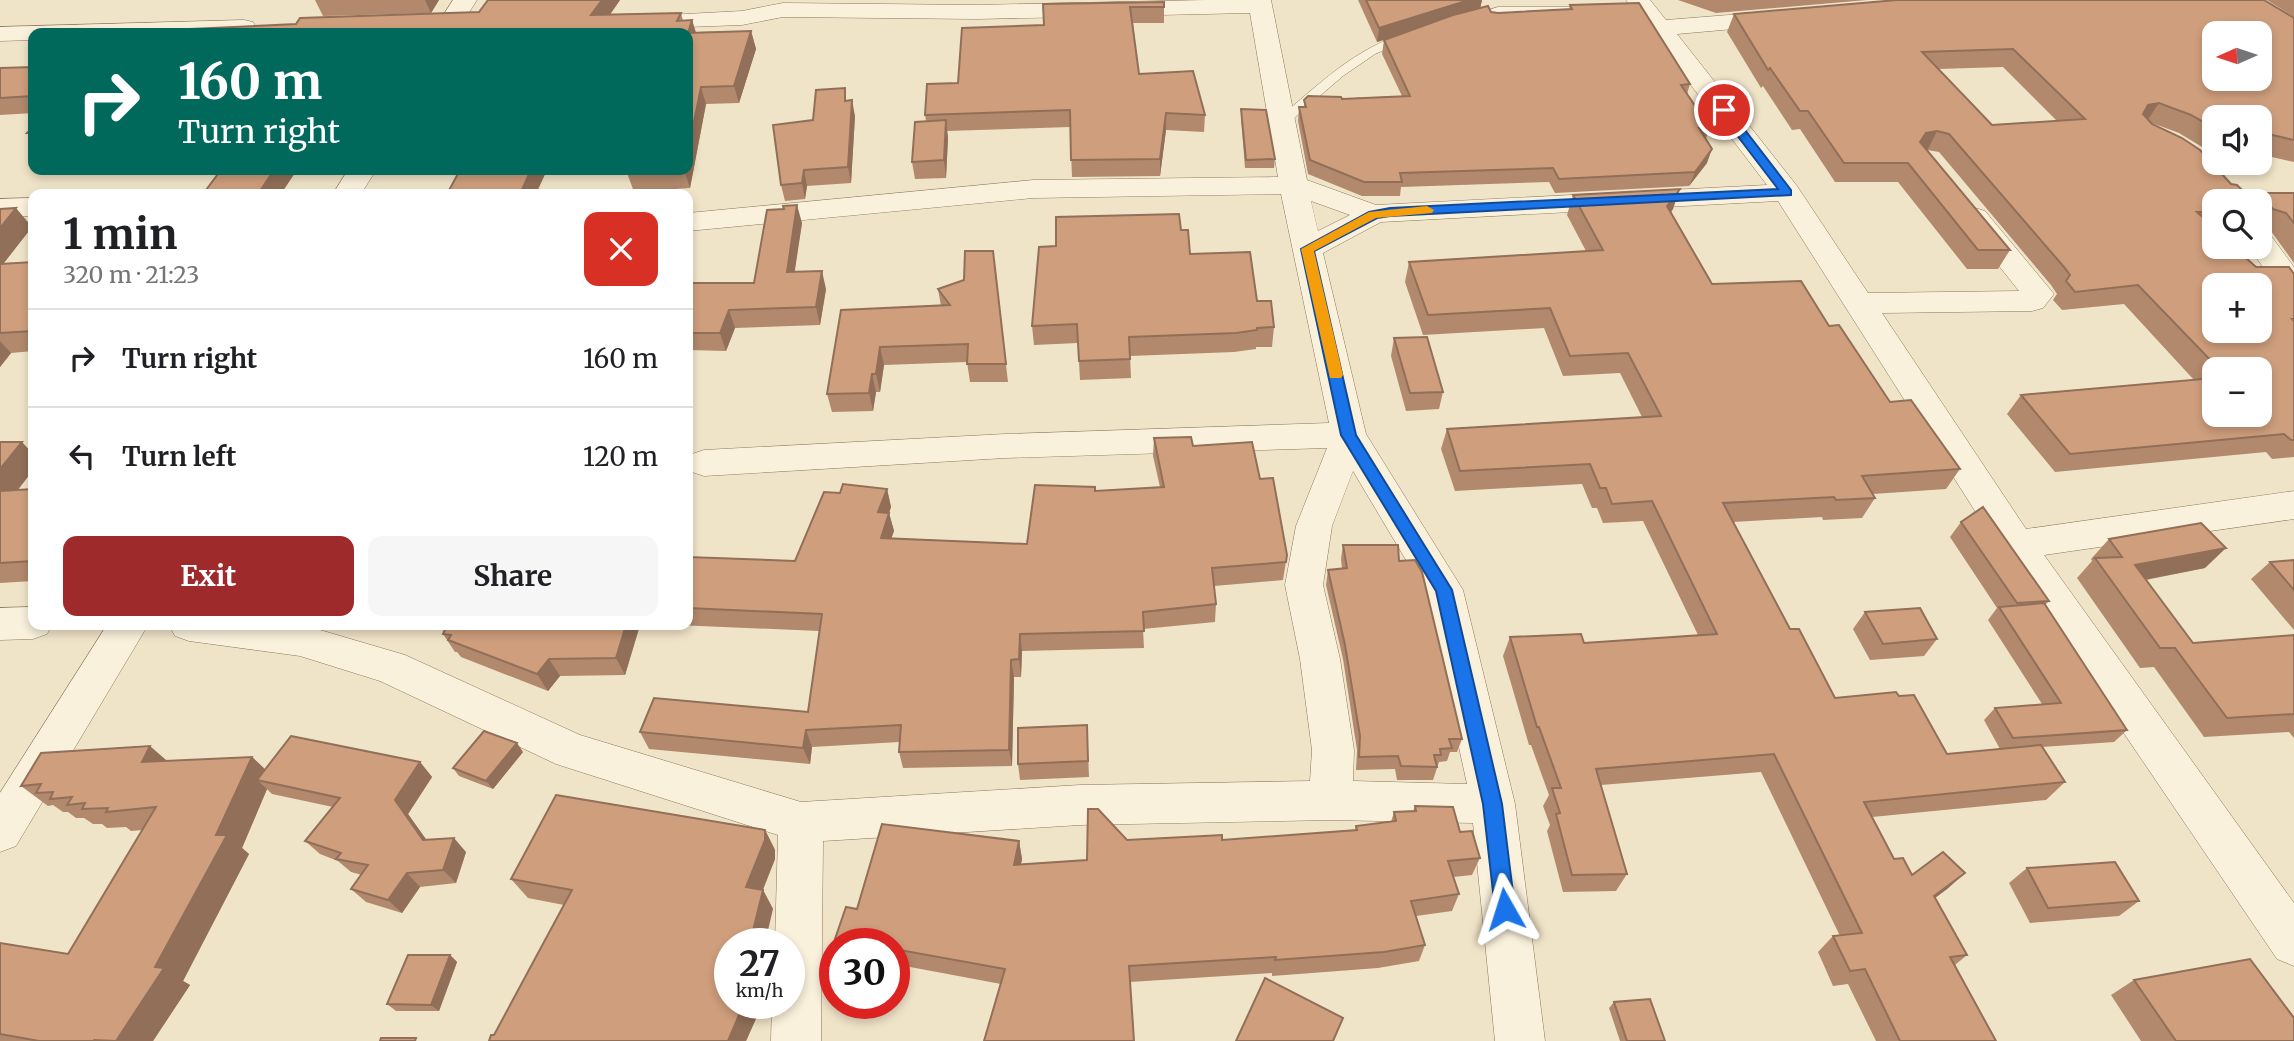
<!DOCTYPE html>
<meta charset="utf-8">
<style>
body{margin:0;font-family:Merriweather,serif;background:#f6f6f6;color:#202124;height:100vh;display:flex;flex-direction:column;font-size:26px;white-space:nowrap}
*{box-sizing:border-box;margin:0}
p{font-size:23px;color:#757577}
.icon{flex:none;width:38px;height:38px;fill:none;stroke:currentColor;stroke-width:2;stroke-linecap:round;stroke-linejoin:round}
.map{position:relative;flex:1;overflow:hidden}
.details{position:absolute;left:28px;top:189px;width:665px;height:441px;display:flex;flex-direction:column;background:#fff;border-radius:14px;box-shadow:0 4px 10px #0003}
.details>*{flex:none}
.hud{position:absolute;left:28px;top:28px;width:665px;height:147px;border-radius:14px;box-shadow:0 4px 10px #0003;background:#00695c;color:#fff;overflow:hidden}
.needle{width:46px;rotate:267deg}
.tools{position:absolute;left:2202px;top:21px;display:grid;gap:14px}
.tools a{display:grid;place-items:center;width:70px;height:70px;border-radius:14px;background:#fff;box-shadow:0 4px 10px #0003;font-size:35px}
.speed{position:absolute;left:714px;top:928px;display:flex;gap:14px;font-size:35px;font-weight:700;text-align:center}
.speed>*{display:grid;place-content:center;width:91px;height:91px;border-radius:50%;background:#fff;box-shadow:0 4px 10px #0003;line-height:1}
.speed small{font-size:18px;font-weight:400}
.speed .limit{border:10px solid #d22;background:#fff;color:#111}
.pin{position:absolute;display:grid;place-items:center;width:60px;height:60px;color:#fff;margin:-30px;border:4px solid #fff;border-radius:50%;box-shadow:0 2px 7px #0007}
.me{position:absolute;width:77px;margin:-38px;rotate:354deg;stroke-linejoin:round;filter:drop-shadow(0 0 5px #0008)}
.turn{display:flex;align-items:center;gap:24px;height:147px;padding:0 35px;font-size:32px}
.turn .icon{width:91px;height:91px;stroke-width:2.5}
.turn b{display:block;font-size:49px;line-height:60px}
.round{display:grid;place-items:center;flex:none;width:74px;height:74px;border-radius:14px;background:#f6f6f6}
.head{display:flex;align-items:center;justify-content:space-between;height:119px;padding:0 35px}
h1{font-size:42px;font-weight:700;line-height:52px}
.button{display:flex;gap:14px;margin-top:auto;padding:14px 35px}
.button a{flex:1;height:80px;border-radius:14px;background:#9e2a2b;color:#fff;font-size:28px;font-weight:700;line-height:80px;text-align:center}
.button a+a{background:#f6f6f6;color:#202124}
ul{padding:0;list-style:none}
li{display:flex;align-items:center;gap:21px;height:98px;padding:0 35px;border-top:2px solid #e0e0e0}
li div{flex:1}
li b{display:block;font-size:26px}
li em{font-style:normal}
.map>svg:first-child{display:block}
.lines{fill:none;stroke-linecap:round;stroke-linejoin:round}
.service-casing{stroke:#8d765c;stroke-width:1}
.minor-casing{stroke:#8d765c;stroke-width:1}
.service{fill:#faf1dc;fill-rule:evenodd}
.minor{fill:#faf1dc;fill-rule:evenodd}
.wall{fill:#b2896c;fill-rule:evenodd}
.shaded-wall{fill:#916f58}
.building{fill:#cf9f7d;stroke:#916f58;stroke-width:2;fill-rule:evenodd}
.route{fill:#1a73e8;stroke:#114b97;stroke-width:2}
.slow{fill:#f59e0b}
</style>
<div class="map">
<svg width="2294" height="1041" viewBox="0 0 2294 1041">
<rect width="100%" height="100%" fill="#f0e4c8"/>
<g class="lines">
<g class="service-casing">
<g id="service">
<path d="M1498 7H1577L1583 10 1577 13H1498L1469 21 1463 18Z"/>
<path d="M1406 33 1412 37 1410 39 1375 54 1343 76 1287 124H1279V118C1318 85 1355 48 1406 33Z"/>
</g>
</g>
<g class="minor-casing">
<g id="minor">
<path d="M453 0H477L456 33H432Z"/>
<path d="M1206 0H1271L1307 180 1376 205 1767 185 1626 0H1650L1666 20 1779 11 1788 13 1791 18 1788 23 1779 25 1677 34 1797 186 1868 293 2019 291 1960 217 1965 211 1975 208 1985 211 2054 294 2043 308 2032 311 1882 313 2026 529 2294 491V519L2044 555 2294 903V966L2277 959 2003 555 1778 201 1381 222 1323 253 1366 434 1463 590 1515 804 1545 1041H1495L1473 823 1331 820 1080 825 823 841 821 1041H771L772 1003H789V943H775L778 835 556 764 380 681 300 656 189 641 175 636 169 625H303L405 655 580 735 801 802 1080 785 1310 781 1312 750 1300 659 1285 585 1296 526 1327 448 1005 458 704 476 692 472 688 465 692 454 704 450 1005 434 1329 423 1281 194 1033 198 688 231V213L1033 180 1278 177 1250 13 977 19 783 17 742 25 658 28 649 26 646 21 649 16 742 11 783 3 977 5ZM1311 201 1350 215 1318 231ZM1353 471 1425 592 1467 784 1353 781 1354 750 1340 659 1323 585 1332 526Z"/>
<path d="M244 20 253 22 256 27 253 32 33 33V40L0 41V27Z"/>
<path d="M348 170H376L361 194H333Z"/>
<path d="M33 198V216L0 217V199Z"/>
<path d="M2259 230 2269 233 2294 267V299L2283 296 2249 247H2259Z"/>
<path d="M33 607V625H52L47 634 33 639 0 640V608Z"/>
<path d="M107 625H148L16 846 0 852V793Z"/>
</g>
</g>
<use href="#service" class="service"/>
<use href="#minor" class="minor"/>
</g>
<g class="wall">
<path d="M315 0H439L431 13 323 16Z"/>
<path d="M620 0 610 15 681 13 683 21 692 20 696 32 751 31 756 49 739 103 706 104 690 188 634 192 627 173 688 33 296 24 479 12Z"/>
<path d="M1358 0H1482L1480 8 1491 12 1498 13 1569 9 1570 5 1690 84 1687 94 1710 128 1706 138 1707 163 1689 186 1555 193 1549 182 1401 187 1400 196H1362L1308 174 1298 121 1299 107H1304V100L1402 96 1382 54 1384 40 1404 33 1377 42Z"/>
<path d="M1678 0H1867L1716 13Z"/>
<path d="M2267 0H2294V17Z"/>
<path d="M1164 2V23H1133L1139 74 1205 115 1204 132 1166 130 1160 176 1072 177 1070 127 947 131 948 138 946 178 915 179 912 162 926 121 925 115 958 83 1044 25 1043 4Z"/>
<path d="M1734 14 2294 18V162L2259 154V117H2214V148L2202 147 2179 133 2152 123 2252 200 2257 193H2294V263L2271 231 2259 228V201H2214V247L2256 267 2294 274V457L2272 459 2266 452 2055 472 2007 414 2021 395 2194 380 2124 304 2062 310 2053 300 2057 294 2051 285 1939 152 1927 150 2010 250 1998 269H1967L1898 182H1835L1800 129 1792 130 1763 86 1761 88 1727 32ZM2003 67 2057 121 1992 125 1938 69ZM2214 369H2259L2214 415Z"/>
<path d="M33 67V113L0 115V68Z"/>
<path d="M848 100 855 116 851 183 807 186 805 199 785 201 781 185 813 120Z"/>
<path d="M1241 109 1275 159 1274 168H1245L1241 118Z"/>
<path d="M33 127V141L27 133Z"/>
<path d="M1573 195 1673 209 1671 212 1712 284 1829 326 1890 402 1960 469 1946 489 1873 494 1875 498 1862 518 1823 520 1822 517 1733 522 1790 629 1835 698 1899 696 1947 754 2000 749 1984 720 1995 708 2042 704 1988 620 1997 608 1950 537 1961 522 2049 601 2045 605 2127 730 2114 742 2042 747 2065 782 2046 800 1872 817 1894 859 1912 875 1965 873 1947 889 1935 898 1967 955 1955 965 1996 1041H1876L1848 984 1833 986 1818 952 1833 936H1840L1761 772 1601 785 1627 874 1616 891 1563 892 1547 831 1550 825 1543 806 1549 795 1531 745H1529L1503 656 1510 637 1584 643 1698 635 1643 521 1603 523 1597 508H1592L1582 484 1455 491 1441 449 1447 429 1642 417 1620 373 1563 376 1544 328 1423 335 1405 282 1409 262 1586 251 1567 215Z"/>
<path d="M0 209 32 227 3 264 33 262V351L11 353 0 367Z"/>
<path d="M802 223 794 272 826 289 820 325 735 328 726 351 688 350V283H754Z"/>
<path d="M1181 230 1190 254 1257 301 1274 327 1272 347H1256V349L1234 352 1130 356 1131 378 1080 380 1078 343 1034 345 1032 326 1056 246Z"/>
<path d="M993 251 1008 382H970L967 362 884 365 880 392H876L873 411 832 412 827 394 841 310 941 306 938 289 964 280Z"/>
<path d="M1394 338 1443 392 1439 409 1406 411 1391 356Z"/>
<path d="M1154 438 1193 446 1260 479 1287 555 1283 580 1214 586 1216 604 1215 622 1143 629 1144 648 1022 651 1021 677H1014L1012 766 903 768 899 752V742L812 747 810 764 649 749 640 732 808 712 819 631 676 625H688V557L795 561 840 493 887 489 891 507 889 513 894 531 891 538 1027 544 1096 491 1160 487 1153 456Z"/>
<path d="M0 442 33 454V470L18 490 33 489V581L0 583Z"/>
<path d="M2109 539 2205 568 2146 580 2193 643 2294 635V738L2289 732 2204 737 2154 667 2140 668 2077 578 2092 561 2091 559Z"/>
<path d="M1343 545 1399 561 1462 739 1457 752H1450L1447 761 1439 762 1433 780H1397L1395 769 1356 770 1357 750 1343 659 1326 585 1328 570 1342 569 1341 559Z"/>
<path d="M2294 560V630L2251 579 2270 562Z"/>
<path d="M1865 612 1937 639 1924 656 1870 660 1853 629Z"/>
<path d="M640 625 625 675 560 676 548 691 461 657 457 652H455L443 634Z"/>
<path d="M1087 725 1089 777 1020 780 1018 764Z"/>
<path d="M523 752 493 789 459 776 453 768Z"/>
<path d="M252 757 265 769 420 762 432 777 408 814 426 840 466 852 456 883 420 887 402 913 366 902 351 889 362 875 351 872 338 861 320 854 305 841 333 807 272 794 267 789 242 848 249 854 183 981 190 985 153 1041H0V943L68 954 142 830 131 831 126 827 107 828 102 824H93L84 818H76L68 812H63L53 805 48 806 21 786 168 761Z"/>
<path d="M1415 806 1460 832 1480 858 1472 875 1453 877 1459 894 1452 911 1416 916 1425 945 1419 961 1378 968 1272 976V973L1130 982 1001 984 894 964V943H837L835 939 857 909 1019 841 1022 859 1021 864 1087 860 1127 840H1222L1355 830 1356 826 1391 822 1394 812 1413 811Z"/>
<path d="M765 830 775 850V859L763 890 773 909 730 943 763 1003 746 1041H489L494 1035 564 905 528 898 511 879Z"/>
<path d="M2027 868 2139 901 2119 916 2030 923 2009 883Z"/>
<path d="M450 955 457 962 439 1011H396L387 1004Z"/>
<path d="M2134 980 2294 1041H2141L2111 995Z"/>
<path d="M1614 1002 1665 1041H1620L1609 1008Z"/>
</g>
<g class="shaded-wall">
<path d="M425 0H439L431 13Z"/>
<path d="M602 0H620L597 32 591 15Z"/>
<path d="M1469 0H1482L1480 9 1377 42 1379 28Z"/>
<path d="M692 20 697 38 688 33Z"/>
<path d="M751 31 756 49 739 103 734 86Z"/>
<path d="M701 87 706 104 690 188 684 170H688V152Z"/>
<path d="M852 100 855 116 851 183 848 167Z"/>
<path d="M2159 103 2147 121 2135 123 2148 105Z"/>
<path d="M1166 113V130L1160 176V159Z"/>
<path d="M946 120 948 138 946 178 944 160Z"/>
<path d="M1937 131 1928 149 1916 151 1920 142 1926 133Z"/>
<path d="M1712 149 1707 163 1689 186 1695 172Z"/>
<path d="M274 170H297L281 194H258Z"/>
<path d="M531 170H547L536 194H520Z"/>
<path d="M804 170 807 186 805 199 802 183Z"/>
<path d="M1680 189 1673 209 1660 226 1667 206Z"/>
<path d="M797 205 802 223 792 290 787 272Z"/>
<path d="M16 208 32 227 0 268V228Z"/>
<path d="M822 271 826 289 820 325 816 307Z"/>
<path d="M729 310 735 328 726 351 720 333Z"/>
<path d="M0 341 11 353 0 367Z"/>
<path d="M880 347 884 365 880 392 876 374Z"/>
<path d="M872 374 876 392 873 411 869 393Z"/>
<path d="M22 442 33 454V470L12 497 0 503V469Z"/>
<path d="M887 489 891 507 883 530 878 512Z"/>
<path d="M889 513 894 531 885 556 881 538Z"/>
<path d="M2226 548 2205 568 2116 585 2135 565Z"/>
<path d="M626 625H640L625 675 616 658Z"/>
<path d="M1020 634 1022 651 1021 677 1019 659Z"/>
<path d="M549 659 560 676 548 691 537 674Z"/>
<path d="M1011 660 1014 677 1012 766 1009 750Z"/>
<path d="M806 730 812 747 810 764 803 748Z"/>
<path d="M517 743 523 752 493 789 486 781Z"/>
<path d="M150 746 173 766 142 762Z"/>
<path d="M252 757 273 777 257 780 267 789 242 848 249 854 183 981 190 985 153 1041H116L155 967Z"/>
<path d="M420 762 432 777 408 814 436 853 423 840 395 800Z"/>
<path d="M765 830 775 850V859L756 906 746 887Z"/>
<path d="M454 838 466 852 456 883 443 870Z"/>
<path d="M1019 841 1022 859 1017 882 1014 865Z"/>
<path d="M407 873 420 887 402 913 388 900Z"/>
<path d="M1965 873 1947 889 1916 912 1934 896Z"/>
<path d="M763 890 773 909 765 943H750Z"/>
<path d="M450 955 457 962 439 1011 431 1005Z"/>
<path d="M744 1003H763L746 1041H728Z"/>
</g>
<g class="building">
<path d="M488 0H602L591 15 681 13 677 21 692 20 688 33 751 31 734 86 701 87 688 152V33H186L190 29 296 24 300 18 479 12Z"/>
<path d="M1366 0H1469L1379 28Z"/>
<path d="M1897 0H2264L2294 18V140L2259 132V117H2214V128L2191 115 2159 103 2148 105 2143 114 2152 124 2182 138 2200 150 2231 184 2237 185 2253 201H2214V212H2197L2214 227V247H2234L2256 267H2289L2294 274V319H2292L2294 321V440H2291L2284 434 2070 454 2021 395 2214 378V415H2259V369H2219L2138 285 2075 292 2066 281 2070 275 2064 267 1949 134 1937 131 1926 133 1920 142 2010 250H1978L1908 163H1844L1808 111H1800L1770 68 1768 70 1734 14ZM2214 33H2259V79H2214ZM2013 49 2085 119 1992 125 1922 52ZM2214 285H2259V331H2214Z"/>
<path d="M1164 2V7H1130L1139 74 1193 71 1205 115 1166 113 1160 159 1071 160 1070 110 925 115 927 84 958 83 962 28 1044 25 1043 4Z"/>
<path d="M1639 3 1690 84 1681 85 1710 128H1699L1712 149 1695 172 1559 179 1553 168 1400 173 1402 182H1364L1310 160 1299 107H1306L1304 100 1308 96 1341 97 1342 99 1410 96 1384 40 1453 15 1488 6 1491 12 1498 13 1572 9 1570 5Z"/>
<path d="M33 67V96L0 98V68Z"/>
<path d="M845 88V101L852 100 848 167 804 170 802 183 781 185 773 125 813 120 816 90Z"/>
<path d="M1241 109 1266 110 1275 159 1246 160Z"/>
<path d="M946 120 944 160 912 162 915 122Z"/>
<path d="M33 127V133H27Z"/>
<path d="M221 170H274L258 194H203Z"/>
<path d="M460 170H531L520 194H447Z"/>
<path d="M628 170H683L627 173Z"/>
<path d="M1680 189 1667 206 1712 284 1801 281 1829 326 1839 325 1890 402 1911 400 1960 469 1862 476 1875 498 1836 500 1834 497 1723 503 1790 629H1799L1835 698 1896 692 1899 696 1914 695 1947 754 2041 745 2065 782 1864 802 1894 859 1903 858 1912 875 1943 852 1965 873 1934 896 1967 955 1950 957 1996 1041H1900L1865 969 1850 971 1833 936 1862 933 1774 754 1596 769 1627 874 1572 875 1556 814 1560 813 1552 788H1561L1539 727H1537L1510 637 1581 634 1584 643 1717 634 1652 501 1612 504 1606 488H1600L1590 464 1460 471 1447 429 1661 416 1628 353 1570 356 1550 308 1428 315 1409 262 1603 250 1573 195Z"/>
<path d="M2257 193H2294V223L2286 213 2273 209Z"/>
<path d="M797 205 787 272 822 271 816 307 729 310 720 333H688V283H754L767 210 784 209 783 206Z"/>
<path d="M16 208 0 228V209Z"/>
<path d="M1179 214 1181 230H1188L1190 254 1250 252 1257 301H1271L1274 327 1257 328V330L1236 333 1129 337 1130 359 1079 361 1077 324 1032 326 1039 247 1056 246V217Z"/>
<path d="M965 251H993L1006 364H967L968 344 880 347 876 374H872L869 393 827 394 841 310 950 305 938 289 964 280Z"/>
<path d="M33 262V331L0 333V264Z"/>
<path d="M1427 337 1443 392 1410 393 1394 338Z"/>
<path d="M1191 437 1193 446 1252 442 1260 479 1273 478 1287 555 1286 562 1212 568 1216 604 1143 612 1144 631 1020 634 1019 659 1011 660 1009 750 899 752 901 725 806 730 803 748 640 732 654 698 808 712 822 614 688 608V557L795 561 824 492 840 493 843 484 887 489 878 512 889 513 881 538 1027 544 1035 485 1095 487V491L1164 487 1154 438Z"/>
<path d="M0 442H22L0 469Z"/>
<path d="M0 488H3L0 491 33 489V561L0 563Z"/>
<path d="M1983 507 2049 601 2017 603 1961 522Z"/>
<path d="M2201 523 2226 548 2135 565 2193 643 2294 635V714L2227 718 2175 648H2160L2095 558 2122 557 2109 539Z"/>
<path d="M1343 545H1398L1399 561 1415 560 1422 572 1462 739H1449L1452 748 1440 749 1441 755H1434L1437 767 1401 766 1398 756 1359 757 1360 736 1345 645 1328 570 1347 568Z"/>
<path d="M2294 560V590L2270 562Z"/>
<path d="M2044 603 2127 730 2013 738 1995 708 2061 703 1999 607Z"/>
<path d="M1920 608 1937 639 1883 644 1865 612Z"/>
<path d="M447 625H626L616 658 549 659 537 674 448 640 451 635 443 634Z"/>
<path d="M1087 725 1088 761 1018 764V728Z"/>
<path d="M484 731 517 743 486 781 453 768Z"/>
<path d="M291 736 420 762 395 800 423 840 454 838 443 870 407 873 388 900 351 889 368 865 336 859 341 853 305 841 340 798 257 780Z"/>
<path d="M150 746 142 762 252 757 216 835H227L155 967 164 968 116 1041 94 1040 93 1041H39L0 1034V943L68 954 156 807 106 812 108 808 82 809 85 803 67 805 72 797 50 799 53 792 36 793 41 784 21 786 41 753Z"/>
<path d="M556 795 765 830V840L746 887 763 890 750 943H730V1003H744L728 1041H489L491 1035H494L572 890 511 879Z"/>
<path d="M1415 806 1453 807 1460 832 1472 831 1480 858 1448 861 1459 894 1411 901 1425 945 1384 952 1275 960 1276 957 1129 966 1134 1041H984L1005 969 894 949V943H861L835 939 846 907 857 909 882 824 1019 841 1014 865 1087 860 1088 809H1098L1127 840 1222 835V840L1357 830 1356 826 1396 821 1394 812 1416 811Z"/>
<path d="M2115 862 2139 901 2048 908 2027 868Z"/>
<path d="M408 955H450L431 1005 387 1004Z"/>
<path d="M2250 959 2294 1018V1041H2176L2134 980Z"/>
<path d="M1265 978 1343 1018 1333 1041H1236Z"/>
<path d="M1650 999 1665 1041H1627L1614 1002Z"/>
<path d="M381 1038H416L415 1041H380Z"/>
</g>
<path class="route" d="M1720 108H1728L1791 190V195L1390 216 1377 218 1314 251 1356 435 1452 590 1502 804 1515 909 1512 916 1505 919 1498 916 1495 909 1483 804 1436 591 1341 435 1301 249 1369 212 1390 208 1778 189 1720 113Z"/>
<path class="slow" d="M1427 206 1434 210 1432 213 1376 218 1314 251 1343 375 1341 378H1330L1301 249 1369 212Z"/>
</svg>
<div class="tools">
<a><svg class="needle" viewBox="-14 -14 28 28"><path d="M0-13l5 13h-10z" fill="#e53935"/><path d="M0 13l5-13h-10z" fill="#757577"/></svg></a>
<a><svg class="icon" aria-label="sound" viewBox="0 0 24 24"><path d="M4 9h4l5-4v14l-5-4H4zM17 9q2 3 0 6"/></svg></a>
<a><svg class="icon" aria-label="search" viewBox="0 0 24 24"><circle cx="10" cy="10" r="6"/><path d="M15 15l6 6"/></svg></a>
<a>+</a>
<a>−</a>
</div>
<div class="speed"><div>27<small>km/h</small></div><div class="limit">30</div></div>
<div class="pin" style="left:1724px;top:110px;background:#d93025"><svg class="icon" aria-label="arrive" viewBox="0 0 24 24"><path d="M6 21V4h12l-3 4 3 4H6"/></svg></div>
<svg class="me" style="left:1505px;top:909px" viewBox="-20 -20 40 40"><path d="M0-17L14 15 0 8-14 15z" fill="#1a73e8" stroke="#fff" stroke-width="4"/></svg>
<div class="hud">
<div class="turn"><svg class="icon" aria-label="right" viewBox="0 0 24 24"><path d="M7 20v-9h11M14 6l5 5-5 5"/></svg><div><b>160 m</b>Turn right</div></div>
</div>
<section class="details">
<div class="head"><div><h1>1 min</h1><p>320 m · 21:23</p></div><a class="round" style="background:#d93025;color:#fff"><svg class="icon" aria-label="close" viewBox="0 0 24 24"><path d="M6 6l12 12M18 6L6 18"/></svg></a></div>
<ul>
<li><svg class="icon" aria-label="right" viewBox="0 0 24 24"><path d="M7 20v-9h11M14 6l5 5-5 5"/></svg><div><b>Turn right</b></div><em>160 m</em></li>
<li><svg class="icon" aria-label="left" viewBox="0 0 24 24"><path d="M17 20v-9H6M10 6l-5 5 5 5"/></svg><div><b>Turn left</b></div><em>120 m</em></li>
</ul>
<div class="button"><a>Exit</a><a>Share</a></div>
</section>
</div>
